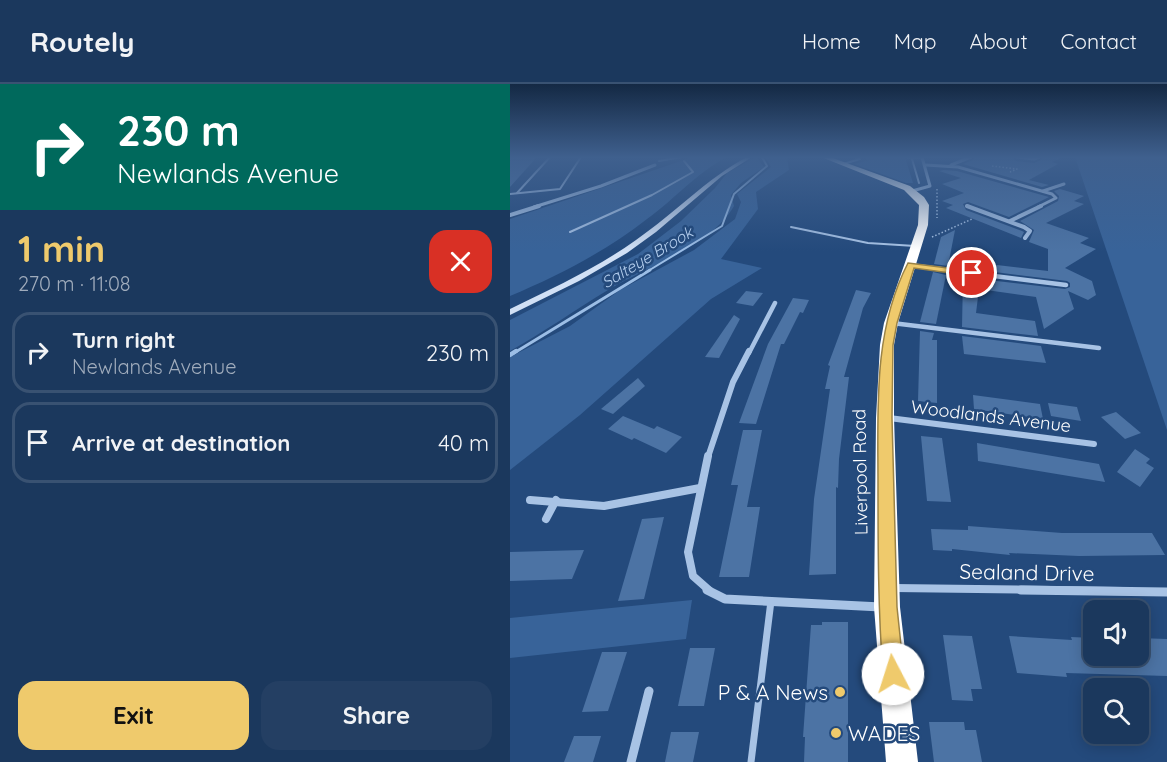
<!DOCTYPE html>
<meta charset="utf-8">
<style>
body{margin:0;font-family:Quicksand,sans-serif;background:#243f63;color:#f1f3f6;height:100vh;display:flex;flex-direction:column;font-size:22px;white-space:nowrap}
*{box-sizing:border-box;margin:0}
p{font-size:20px;color:#a0acbc}
.icon{flex:none;width:33px;height:33px;fill:none;stroke:currentColor;stroke-width:2;stroke-linecap:round;stroke-linejoin:round}
.map{position:relative;flex:1;overflow:hidden}
.sheet{display:flex;flex-direction:column;background:#1b385d;width:510px}
.sheet>*{flex:none}
.top-card{background:#00695c;color:#fff;overflow:hidden}
.controls{position:absolute;left:573px;top:516px;display:grid;gap:12px}
.controls a{display:grid;place-items:center;width:66px;height:66px;border-radius:12px;background:#1b385d;box-shadow:0 3px 15px #0003,0 0 0 2px #395272;font-size:30px}
.pin{position:absolute;display:grid;place-items:center;width:51px;height:51px;color:#fff;margin:-26px;border:3px solid #fff;border-radius:50%;box-shadow:0 2px 6px #0007}
.me{position:absolute;width:66px;margin:-33px;rotate:355deg;stroke-linejoin:round;filter:drop-shadow(0 0 4px #0008)}
.turn{display:flex;align-items:center;gap:21px;height:126px;padding:0 18px;font-size:27px}
.turn .icon{width:78px;height:78px;stroke-width:2.5}
.turn b{display:block;font-size:42px;line-height:51px}
.round{display:grid;place-items:center;flex:none;width:63px;height:63px;border-radius:18px;background:#243f63}
.headline{display:flex;align-items:center;justify-content:space-between;height:102px;padding:0 18px}
h1{font-size:36px;font-weight:700;line-height:45px;color:#efca6c}
.primary-button{display:flex;gap:12px;margin-top:auto;padding:12px 18px}
.primary-button a{flex:1;height:69px;border-radius:18px;background:#efca6c;color:#111;font-size:24px;font-weight:700;line-height:69px;text-align:center}
.primary-button a+a{background:#243f63;color:#f1f3f6}
ul{padding:0;list-style:none}
li{display:flex;align-items:center;gap:18px;height:81px;margin:0 12px 9px;padding:0 6px;border:3px solid #395272;border-radius:18px}
li div{flex:1}
li b{display:block;font-size:22px}
li em{font-style:normal}
header{display:flex;align-items:center;gap:36px;box-sizing:border-box;height:84px;padding:0 30px;background:#1b385d;border-bottom:2px solid #395272}
header strong{font-size:28px}
nav{display:flex;gap:33px;margin-inline-start:auto;font-size:21px}
main{display:flex;flex:1;min-height:0}
.map>svg:first-child{display:block}
.green{fill:#386399}
.lines{fill:none;stroke-linecap:round;stroke-linejoin:round}
.stream-far2{stroke:#9cbee6;stroke-width:2}
.stream-far1{stroke:#9cbee6;stroke-width:3}
.stream{stroke:#9cbee6;stroke-width:4.5}
.building{fill:#4c73a4}
.path{stroke:#a8c3e5;stroke-width:1.5;stroke-dasharray:1.5 2;stroke-linecap:butt}
.lane-far1{stroke:#a8c3e5;stroke-width:2}
.lane{stroke:#a8c3e5;stroke-width:7}
.street-far5{stroke:#a8c3e5;stroke-width:3}
.street-far4{stroke:#a8c3e5;stroke-width:4}
.street-far3{stroke:#a8c3e5;stroke-width:4.5}
.street-far2{stroke:#a8c3e5;stroke-width:6}
.street-far1{stroke:#a8c3e5;stroke-width:8}
.street{stroke:#a8c3e5;stroke-width:9}
.secondary{fill:#d1e0f5;fill-rule:evenodd}
.highway{fill:#fff;fill-rule:evenodd}
.route{fill:#efca6c;stroke:#9b8346;stroke-width:1.5}
.poi-dot{fill:#efca6c;stroke:#244a7c;stroke-width:2}
.labels{text-anchor:middle;dominant-baseline:central;stroke-width:5;stroke-linejoin:round;paint-order:stroke}
.far-water-label{font-size:16px;font-style:italic;fill:#b3cded;stroke:#244a7c}
.street-label{font-size:18px;fill:#fff;stroke:#244a7c}
.near-street-label{font-size:21px;fill:#fff;stroke:#244a7c}
.near-poi-label{font-size:21px;fill:#fff;stroke:#244a7c;text-anchor:end}
</style>
<header>
<strong>Routely</strong>
<nav><a>Home</a><a>Map</a><a>About</a><a>Contact</a></nav>
</header>
<main>
<section class="sheet">
<div class="top-card">
<div class="turn"><svg class="icon" aria-label="right" viewBox="0 0 24 24"><path d="M7 20v-9h11M14 6l5 5-5 5"/></svg><div><b>230 m</b>Newlands Avenue</div></div>
</div>
<div class="headline"><div><h1>1 min</h1><p>270 m · 11:08</p></div><a class="round" style="background:#d93025;color:#fff"><svg class="icon" aria-label="close" viewBox="0 0 24 24"><path d="M6 6l12 12M18 6L6 18"/></svg></a></div>
<ul>
<li><svg class="icon" aria-label="right" viewBox="0 0 24 24"><path d="M7 20v-9h11M14 6l5 5-5 5"/></svg><div><b>Turn right</b><p>Newlands Avenue</p></div><em>230 m</em></li>
<li><svg class="icon" aria-label="arrive" viewBox="0 0 24 24"><path d="M6 21V4h12l-3 4 3 4H6"/></svg><div><b>Arrive at destination</b></div><em>40 m</em></li>
</ul>
<div class="primary-button"><a>Exit</a><a>Share</a></div>
</section>
<div class="map">
<svg width="657" height="678" viewBox="0 0 657 678">
<rect width="100%" height="100%" fill="#244a7c"/>
<g class="green">
<path d="M177 73H217C186 89 165 115 137 135 96 167 48 192 0 212V135L177 75Z"/>
<path d="M246 73 254 83 231 99 221 111 224 122C200 163 138 182 98 206 65 226 34 248 0 267V236L128 170 171 137 205 104 217 89Z"/>
<path d="M255 73H277L279 86 246 108 248 125 211 175 252 184 201 215 70 331 0 386V273L60 242 110 206 184 166 225 135 231 118 227 110 261 83Z"/>
<path d="M351 73H395L403 99H396L344 80 359 76Z"/>
<path d="M565 73H657V346Z"/>
<path d="M182 516 176 555 0 574V534Z"/>
</g>
<g class="lines">
<path class="stream-far2" d="M138 187 212 142 224 110 257 82 252 73"/>
<path class="stream-far1" d="M4 269 140 186"/>
<path class="stream" d="M0 271 6 267"/>
</g>
<g class="building">
<path d="M0 73H27L0 103Z"/>
<path d="M465 73H503L506 77 524 79 531 76 533 73H553L542 78 548 80 519 96 539 101 532 103 453 80 463 76Z"/>
<path d="M434 86 447 87 539 113 499 133 458 118 453 120 456 126 512 147 514 148 511 154 436 124 443 121 432 117 454 109 432 100 451 94 429 87Z"/>
<path d="M550 105 574 112 564 117 574 120 536 139 579 154 570 159 586 165 555 184 582 197 586 211 578 216 558 207 564 225 534 245 526 213 469 205 466 229 525 237 528 252 452 243 453 193 555 205 560 203V199L557 197 453 184V177L538 187V165L519 158 524 146 510 137 548 117 549 112 544 107Z"/>
<path d="M445 146 438 182 424 180 431 153Z"/>
<path d="M423 188 436 191 426 240 410 238Z"/>
<path d="M346 206 361 209 353 224 334 293H339L329 375 328 404 326 403V490L299 491 304 415 320 305H315L320 282 318 281Z"/>
<path d="M236 207 253 209 243 222 226 219Z"/>
<path d="M283 214 299 216 293 229 290 228 274 260H271L246 340 229 339 258 260Z"/>
<path d="M224 231 230 235 209 274 195 273Z"/>
<path d="M410 247 424 249 422 256H427V319L408 317Z"/>
<path d="M452 252 531 262 536 279 454 270Z"/>
<path d="M128 294 135 302 103 330 91 325Z"/>
<path d="M463 311 530 320 533 335 464 325Z"/>
<path d="M538 319 567 323 571 337 541 332Z"/>
<path d="M606 328 631 349 615 355 591 333Z"/>
<path d="M113 332 144 345 147 342 172 353 156 369 124 354 122 356 98 345Z"/>
<path d="M233 346H252L237 423H250L239 493H209L228 401H221Z"/>
<path d="M411 352 432 354 441 418 417 417Z"/>
<path d="M467 359 589 380 595 398 468 377Z"/>
<path d="M625 365 640 375 636 379 644 384 630 403 607 388Z"/>
<path d="M154 433 134 515 108 517 132 435Z"/>
<path d="M458 442 552 449H642L655 471 569 472 499 469 500 471 442 465V467L423 466 421 445 458 446Z"/>
<path d="M74 466 62 495 0 497V468Z"/>
<path d="M312 538H338V678H294L295 653H293L301 541H312Z"/>
<path d="M433 551 462 552 472 605H461L463 617 442 616Z"/>
<path d="M499 552 562 556 561 553 584 554V572H628V554L657 555V592L556 589 557 593 507 589Z"/>
<path d="M180 564H205L194 622H168Z"/>
<path d="M92 568H117L98 627 72 628Z"/>
<path d="M419 638H454L455 646H466L472 678H424Z"/>
<path d="M161 648H189L183 678H155Z"/>
<path d="M64 652H91L83 678H54Z"/>
</g>
<g class="lines">
<g class="path">
<path d="M482 82 507 85 500 88"/>
<path d="M427 105V134"/>
<path d="M422 153 462 135"/>
</g>
<g class="lane-far1">
<path d="M402 75 409 99"/>
<path d="M149 77 172 73"/>
<path d="M333 80 350 75 345 73"/>
<path d="M7 109 40 73"/>
<path d="M0 110 50 105 71 73"/>
<path d="M281 143 358 159 405 162"/>
<path d="M60 148 142 111 183 88 174 77"/>
</g>
<path class="lane" d="M241 678 261 517"/>
<g class="street-far5">
<path d="M398 73H413"/>
<path d="M507 73 524 75 529 73"/>
<path d="M416 81 448 83 542 110 546 114 528 123"/>
<path d="M441 81 461 73"/>
<path d="M402 107 420 102 412 73"/>
<path d="M533 107 554 100"/>
<path d="M457 122 460 123"/>
<path d="M24 123 91 102 145 81"/>
</g>
<g class="street-far4">
<path d="M457 122 514 143 520 147 515 154"/>
<path d="M0 131 29 122"/>
<path d="M500 137 531 122"/>
<path d="M401 181 448 187"/>
</g>
<g class="street-far3">
<path d="M436 186 556 201"/>
<path d="M382 239 589 264"/>
<path d="M239 269 265 219"/>
</g>
<g class="street-far2">
<path d="M379 334 584 360"/>
<path d="M198 373 223 298 239 267"/>
</g>
<g class="street-far1">
<path d="M198 372 178 468 183 492 200 507"/>
<path d="M20 416 94 422 190 404"/>
<path d="M36 435 46 416"/>
<path d="M384 504 613 507"/>
</g>
<g class="street">
<path d="M197 506 215 515 371 523"/>
<path d="M511 506 657 508"/>
<path d="M121 678 139 607"/>
</g>
<path class="secondary" d="M237 73H242L212 92 146 148 117 169 69 197 0 231V225C43 204 87 184 126 156 165 129 196 95 237 73Z"/>
<path class="highway" d="M311 73H320L400 102 414 113 419 121 418 141 388 239 384 261V334L390 523 408 678H376L364 523 366 334 370 261 374 239 408 141 409 121 394 106Z"/>
</g>
<linearGradient id="sky" x2="0" y2="1"><stop stop-color="#142944"/><stop offset="0.44" stop-color="#3f608e"/><stop offset="1" stop-color="#3f608e" stop-opacity="0"/></linearGradient>
<rect width="657" height="167" fill="url(#sky)"/>
<path class="route" d="M398 179 462 187 466 189 462 192 404 184 387 239 383 261 382 334 387 523 394 590 391 597 383 600 376 597 373 590C368 526 368 462 368 398 368 324 363 247 398 179Z"/>
<g class="poi-dot">
<circle cx="330" cy="608" r="6"/>
<circle cx="326" cy="649" r="6"/>
</g>
<g class="labels">
<g class="far-water-label">
<text transform="translate(137 173) rotate(-31)">Salteye Brook</text>
</g>
<g class="street-label">
<text transform="translate(481 332) rotate(7)">Woodlands Avenue</text>
<text transform="translate(350 388) rotate(-91)">Liverpool Road</text>
</g>
<g class="near-street-label">
<text transform="translate(517 488) rotate(1)">Sealand Drive</text>
</g>
<g class="near-poi-label">
<text x="318" y="608">P &amp; A News</text>
<text x="338" y="649" text-anchor="start">WADES</text>
</g>
</g>
</svg>
<div class="controls">
<a><svg class="icon" aria-label="sound" viewBox="0 0 24 24"><path d="M4 9h4l5-4v14l-5-4H4zM17 9q2 3 0 6"/></svg></a>
<a><svg class="icon" aria-label="search" viewBox="0 0 24 24"><circle cx="10" cy="10" r="6"/><path d="M15 15l6 6"/></svg></a>
</div>
<div class="pin" style="left:462px;top:189px;background:#d93025"><svg class="icon" aria-label="arrive" viewBox="0 0 24 24"><path d="M6 21V4h12l-3 4 3 4H6"/></svg></div>
<svg class="me" style="left:383px;top:590px" viewBox="-20 -20 40 40"><circle r="19" fill="#fff"/><path d="M0-13L10 11 0 6-10 11z" fill="#efca6c"/></svg>
</div>
</main>
